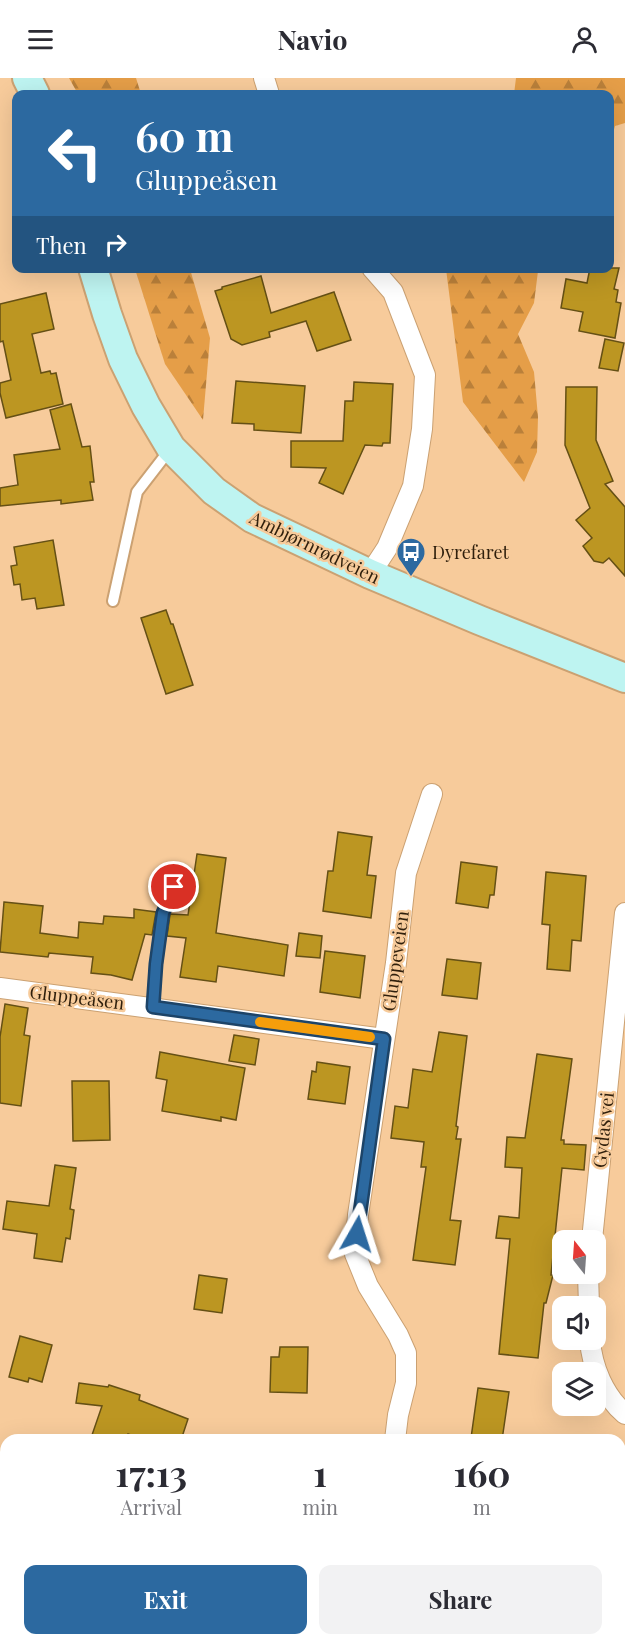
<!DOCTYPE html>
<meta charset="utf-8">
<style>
body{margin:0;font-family:"Playfair Display",serif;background:#f2f2f3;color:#2b2b33;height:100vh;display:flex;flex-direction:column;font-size:22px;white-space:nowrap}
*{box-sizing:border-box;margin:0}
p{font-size:20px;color:#7c7c81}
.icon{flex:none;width:33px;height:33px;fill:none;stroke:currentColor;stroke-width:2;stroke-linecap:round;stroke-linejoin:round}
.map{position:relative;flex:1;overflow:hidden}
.panel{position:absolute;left:0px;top:1356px;width:626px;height:212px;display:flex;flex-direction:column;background:#fff;border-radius:18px 18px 0 0;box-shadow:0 6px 24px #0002}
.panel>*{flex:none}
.guide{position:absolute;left:12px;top:12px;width:602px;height:183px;border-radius:12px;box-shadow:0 6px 24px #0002;background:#2c69a0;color:#fff;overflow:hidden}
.needle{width:39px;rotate:343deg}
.fabs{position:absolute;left:552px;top:1152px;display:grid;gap:12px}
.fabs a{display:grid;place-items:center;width:54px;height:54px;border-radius:12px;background:#fff;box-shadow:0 6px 24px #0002;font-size:30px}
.pin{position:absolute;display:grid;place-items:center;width:51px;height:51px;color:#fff;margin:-26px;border:3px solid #fff;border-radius:50%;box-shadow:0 2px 6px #0007}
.me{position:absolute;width:66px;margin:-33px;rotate:6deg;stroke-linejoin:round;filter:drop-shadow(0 0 4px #0008)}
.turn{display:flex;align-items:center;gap:21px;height:126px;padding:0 24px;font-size:27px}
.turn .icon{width:78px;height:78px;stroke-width:2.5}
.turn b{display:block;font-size:42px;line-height:51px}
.then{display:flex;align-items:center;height:57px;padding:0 24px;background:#0003;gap:12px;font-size:22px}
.eta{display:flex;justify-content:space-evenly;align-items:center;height:102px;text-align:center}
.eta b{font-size:36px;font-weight:700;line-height:42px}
.primary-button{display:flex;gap:12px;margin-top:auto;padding:12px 24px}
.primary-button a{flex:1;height:69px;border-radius:12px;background:#2c69a0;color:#fff;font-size:24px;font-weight:700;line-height:69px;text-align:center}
.primary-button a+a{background:#f2f2f3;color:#2b2b33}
header{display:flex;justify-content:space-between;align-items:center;height:78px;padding:0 24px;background:#fff;font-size:27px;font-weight:700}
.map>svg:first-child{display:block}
.forest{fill:url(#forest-firs)}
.building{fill:#bc9622;stroke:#655015;stroke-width:1.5}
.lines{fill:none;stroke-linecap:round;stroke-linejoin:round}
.lane-casing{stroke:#cba172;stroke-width:14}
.street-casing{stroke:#cba172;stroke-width:22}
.secondary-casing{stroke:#cba172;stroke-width:32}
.lane{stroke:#fff;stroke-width:10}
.street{stroke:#fff;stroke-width:20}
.secondary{stroke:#bef4f1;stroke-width:28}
.route-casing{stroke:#1d4468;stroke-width:15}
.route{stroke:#2c69a0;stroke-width:10}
.slow{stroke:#f59e0b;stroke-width:10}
.labels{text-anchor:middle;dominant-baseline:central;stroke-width:5;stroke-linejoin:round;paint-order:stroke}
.street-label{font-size:18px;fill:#2f1f0c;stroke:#f7cb9b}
.poi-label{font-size:18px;fill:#2f1f0c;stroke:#f7cb9b;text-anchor:start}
</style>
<header><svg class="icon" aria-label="menu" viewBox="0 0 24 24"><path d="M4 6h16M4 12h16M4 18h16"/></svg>Navio<svg class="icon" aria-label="person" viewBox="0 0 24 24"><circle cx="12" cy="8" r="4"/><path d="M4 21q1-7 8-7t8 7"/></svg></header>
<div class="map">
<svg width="625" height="1567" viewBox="0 0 625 1567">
<defs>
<pattern id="forest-firs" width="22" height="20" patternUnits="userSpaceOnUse" patternTransform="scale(1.5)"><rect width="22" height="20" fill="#e59e48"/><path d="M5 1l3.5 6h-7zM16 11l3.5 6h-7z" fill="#ba803a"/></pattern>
</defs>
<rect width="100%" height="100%" fill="#f7cb9b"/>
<g class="forest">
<path d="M69 0H136L141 16H78Z"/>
<path d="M516 0H625V45L615 48 609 68V16H514Z"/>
<path d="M135 191H190L210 260 203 342 165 286Z"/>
<path d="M446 191H546L538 193 534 225 518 256 534 294 538 339 537 374 524 404 463 324Z"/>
</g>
<g class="building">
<path d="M590 190H619L614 211 618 212 616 224 621 225 615 260 579 253 583 234 561 230 566 201 587 205Z"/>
<path d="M261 198 271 235 334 214 351 262 317 273 306 243 269 254 270 259 242 267 231 261 215 213 222 211V209Z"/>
<path d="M46 215 54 251 32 256 41 295 50 293 51 296 56 295 63 326 6 340 0 315V305L11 302 3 263 0 264V226Z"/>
<path d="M605 261 624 265 618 293 599 290Z"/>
<path d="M236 303 305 308 301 355 254 352V346L232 345Z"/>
<path d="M354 304 393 306 390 365H383L382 368 365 367 343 416 319 405 326 390 291 389V363H343L345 323H353Z"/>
<path d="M566 309H597L596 362 613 403 605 406 625 429V498L609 480 603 485 594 483 583 468 592 460 576 442 590 430 565 367Z"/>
<path d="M71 326 82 369 90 368 94 404H90L93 422 61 426V422L0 428V410L18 407 14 377 60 371 50 332Z"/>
<path d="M53 462 64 527 37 531 35 520 22 522 20 506 14 507 11 488 17 487 14 469Z"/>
<path d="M166 532 171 546H173L193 607 166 616 141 540Z"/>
<path d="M338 754 372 759 367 797 376 798 371 840 323 833 328 793H333Z"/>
<path d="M197 776 226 780 216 855 288 867 284 898 218 888 216 904 180 899 186 860 167 858 170 837 171 836 188 837Z"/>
<path d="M461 784 497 789 494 817H490L488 830 456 825Z"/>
<path d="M546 794 586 798 581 863 572 862 570 893 547 891 550 847 542 846Z"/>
<path d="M4 824 43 828 40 855 78 860 79 844 103 846 104 838 134 840V831L156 834 152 857 145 856 132 902 111 897 91 895 93 879 49 875 48 879 0 874Z"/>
<path d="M299 855 322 858 320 880 296 878Z"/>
<path d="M325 873 365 878 360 920 320 914Z"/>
<path d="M447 881 481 885 477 921 442 917Z"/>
<path d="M5 926 28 930 24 957 30 958 21 1028 0 1025V959Z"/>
<path d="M439 954 467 958 456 1048 458 1049 456 1061H461L450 1142 461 1143 455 1187 413 1182 426 1089H421L424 1064 391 1060 395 1028 408 1030 413 991 432 994Z"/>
<path d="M234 957 259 961 255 987 229 983Z"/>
<path d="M160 974 245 990 236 1042 221 1039V1043L162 1033 167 1002 156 1000Z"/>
<path d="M537 976 572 981 561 1062H564V1066L586 1067 584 1092 562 1090 551 1197H553L546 1225H544L538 1280 499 1276 510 1161 496 1160 499 1138 519 1140 522 1090 505 1089 507 1059 525 1060Z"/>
<path d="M317 984 350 989 345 1026 308 1021 312 993 316 994Z"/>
<path d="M72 1003H109L110 1062 73 1063Z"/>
<path d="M55 1087 76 1090 70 1131 74 1132 70 1161 66 1160 62 1184 34 1180 37 1156 3 1151 7 1123 49 1128Z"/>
<path d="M199 1197 227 1201 222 1235 194 1231Z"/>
<path d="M20 1258 52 1267 42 1304 29 1300 28 1304 9 1299Z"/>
<path d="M280 1269H308L307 1315 270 1314 271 1279H279Z"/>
<path d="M79 1305 108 1309 109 1307 140 1317 139 1322 188 1341 181 1362H145L128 1356 126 1362H105L92 1357 102 1328 76 1325Z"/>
<path d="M478 1310 509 1314 502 1362 471 1360Z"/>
</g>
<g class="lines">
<g class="lane-casing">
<g id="lane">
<path d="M113 523 137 414 171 370"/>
<path d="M153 929 156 886 163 835 175 809"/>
</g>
</g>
<g class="street-casing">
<g id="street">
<path d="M264 0 269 16"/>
<path d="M370 496 387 470 413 408 422 351 425 297 393 214 372 190"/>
<path d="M0 910 384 961"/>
<path d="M592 1162 625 835"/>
<path d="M588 1196 589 1228"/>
<path d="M590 1262C592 1289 604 1318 625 1336"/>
<path d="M395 1362 398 1337 406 1305V1275L398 1257 368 1208 355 1176 358 1137 396 885 406 795 432 716"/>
<path d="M179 1562 180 1567"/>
<path d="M413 1562V1567"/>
</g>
</g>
<g class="secondary-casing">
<g id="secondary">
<path d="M27 0 35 16"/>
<path d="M93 190 107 236 123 281 146 328 171 370 214 413 252 440 370 496 479 542 625 600"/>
</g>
</g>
<use href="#lane" class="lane"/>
<use href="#street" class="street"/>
<use href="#secondary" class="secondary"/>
</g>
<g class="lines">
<g class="route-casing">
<path id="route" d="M174 809 163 835 156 886 153 929 384 961 357 1156"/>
</g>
<use href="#route" class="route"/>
<path class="slow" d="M260 944 370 959"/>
</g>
<defs>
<g id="bus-pin" transform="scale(1.5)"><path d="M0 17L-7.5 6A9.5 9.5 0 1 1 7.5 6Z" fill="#2c69a0" stroke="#f7cb9b"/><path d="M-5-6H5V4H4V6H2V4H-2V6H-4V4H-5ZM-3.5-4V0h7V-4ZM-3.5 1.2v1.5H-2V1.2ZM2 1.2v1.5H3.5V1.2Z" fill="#fff"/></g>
</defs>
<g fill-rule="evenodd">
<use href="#bus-pin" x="411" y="474"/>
</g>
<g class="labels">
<g class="street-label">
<text transform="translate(315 469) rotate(26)">Ambjørnrødveien</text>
<text transform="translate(395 883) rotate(-82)">Gluppeveien</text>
<text transform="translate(77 919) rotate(7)">Gluppeåsen</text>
<text transform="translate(603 1052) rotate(-84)">Gydas vei</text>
</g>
<g class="poi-label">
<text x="432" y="474">Dyrefaret</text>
</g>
</g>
</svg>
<div class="fabs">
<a><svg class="needle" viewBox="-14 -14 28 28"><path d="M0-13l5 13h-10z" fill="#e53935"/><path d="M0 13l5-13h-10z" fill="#7c7c81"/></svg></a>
<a><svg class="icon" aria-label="sound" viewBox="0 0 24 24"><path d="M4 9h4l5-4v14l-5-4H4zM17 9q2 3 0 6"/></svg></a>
<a><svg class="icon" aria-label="layers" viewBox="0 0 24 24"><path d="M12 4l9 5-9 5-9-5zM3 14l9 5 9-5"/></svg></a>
</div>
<div class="pin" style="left:174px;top:809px;background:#d93025"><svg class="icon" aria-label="arrive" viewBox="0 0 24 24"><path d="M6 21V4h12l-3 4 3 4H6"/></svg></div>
<svg class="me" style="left:357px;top:1156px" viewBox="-20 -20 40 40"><path d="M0-17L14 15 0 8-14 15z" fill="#2c69a0" stroke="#fff" stroke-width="4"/></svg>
<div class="guide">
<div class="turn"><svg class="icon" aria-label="left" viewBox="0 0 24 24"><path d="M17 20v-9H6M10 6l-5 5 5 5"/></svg><div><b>60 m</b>Gluppeåsen</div></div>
<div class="then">Then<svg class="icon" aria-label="right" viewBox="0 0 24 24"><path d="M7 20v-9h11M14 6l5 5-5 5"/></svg></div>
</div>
<section class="panel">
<div class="eta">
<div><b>17:13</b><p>Arrival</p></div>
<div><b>1</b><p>min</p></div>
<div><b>160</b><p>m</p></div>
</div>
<div class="primary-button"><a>Exit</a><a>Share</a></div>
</section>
</div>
